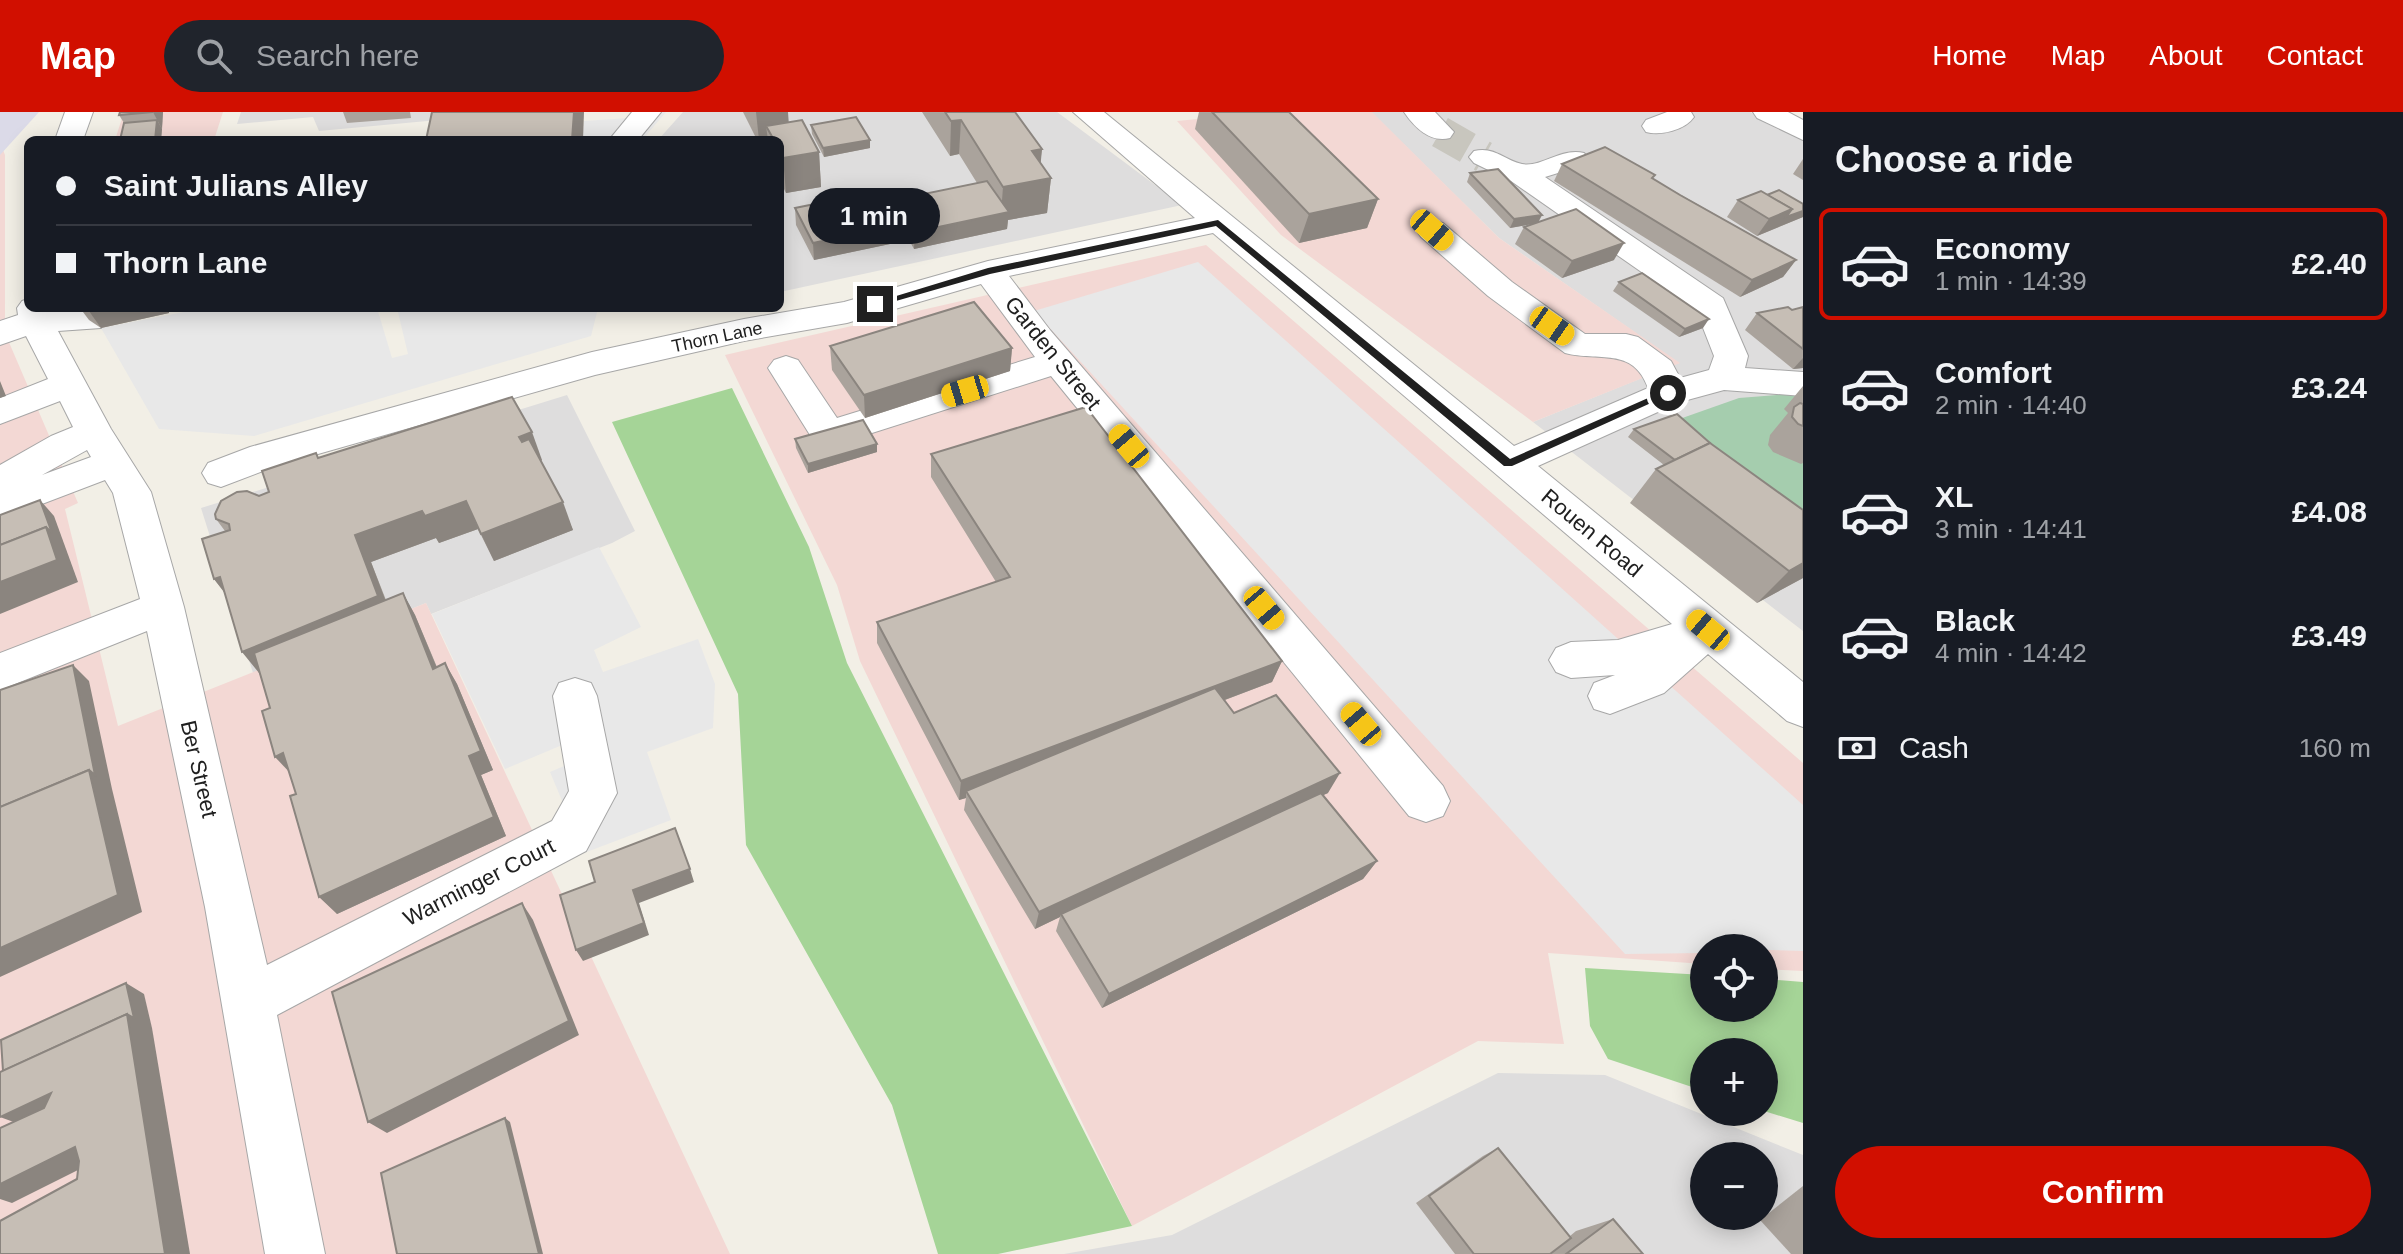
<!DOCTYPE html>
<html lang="en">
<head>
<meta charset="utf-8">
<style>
	:root { --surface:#171b24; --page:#20242c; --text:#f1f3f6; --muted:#9ea1a6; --line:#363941; --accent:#d10f00 }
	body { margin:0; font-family:Arial,sans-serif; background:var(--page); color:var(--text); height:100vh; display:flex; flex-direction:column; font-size:30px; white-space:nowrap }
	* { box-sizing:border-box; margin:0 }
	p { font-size:26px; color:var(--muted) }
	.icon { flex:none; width:44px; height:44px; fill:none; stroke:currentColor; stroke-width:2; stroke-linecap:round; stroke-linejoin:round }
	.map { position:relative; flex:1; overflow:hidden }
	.panel { display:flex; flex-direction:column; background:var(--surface); width:600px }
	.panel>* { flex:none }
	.top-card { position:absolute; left:24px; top:24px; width:760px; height:176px; border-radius:12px; box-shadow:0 4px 20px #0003; display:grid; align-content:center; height:176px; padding:0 32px; background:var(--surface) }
	.tools { position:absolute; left:1690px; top:822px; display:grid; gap:16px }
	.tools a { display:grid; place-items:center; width:88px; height:88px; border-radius:50%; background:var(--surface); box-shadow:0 4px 20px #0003; font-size:40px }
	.end { position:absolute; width:36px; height:36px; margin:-18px; border:10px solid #202020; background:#fff; box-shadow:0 0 0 4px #fff }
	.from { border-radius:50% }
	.bubble { position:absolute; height:56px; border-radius:28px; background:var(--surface); box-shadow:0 4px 20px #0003; font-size:26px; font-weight:700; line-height:56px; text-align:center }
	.car { position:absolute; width:24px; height:48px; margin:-24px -12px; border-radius:10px; box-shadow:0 0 6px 2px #0007; background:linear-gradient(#f5c518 24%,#345 0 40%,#f5c518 0 76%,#345 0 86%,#f5c518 0) }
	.top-card b { display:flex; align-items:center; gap:28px; height:76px; font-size:30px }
	.top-card b+b { border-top:2px solid var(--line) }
	.top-card i { width:20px; height:20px; background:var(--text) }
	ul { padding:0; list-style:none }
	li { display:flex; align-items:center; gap:24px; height:112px; margin:0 16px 12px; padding:0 16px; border:4px solid transparent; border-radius:12px }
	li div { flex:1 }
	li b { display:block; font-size:30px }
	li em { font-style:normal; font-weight:700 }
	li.current { border-color:var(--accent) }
	li>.icon { width:72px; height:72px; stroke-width:1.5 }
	h2 { padding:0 32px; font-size:36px; line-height:96px }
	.pay { display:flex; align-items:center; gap:20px; height:88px; padding:0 32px; font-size:30px }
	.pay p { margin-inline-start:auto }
	.cta { display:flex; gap:16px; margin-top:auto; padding:16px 32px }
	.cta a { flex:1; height:92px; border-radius:48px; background:var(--accent); color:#fff; font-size:32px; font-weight:700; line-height:92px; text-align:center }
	header { display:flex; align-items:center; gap:48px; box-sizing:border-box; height:112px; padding:0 40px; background:var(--accent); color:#fff }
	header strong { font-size:38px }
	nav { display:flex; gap:44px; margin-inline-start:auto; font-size:28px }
	.search { width:560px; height:72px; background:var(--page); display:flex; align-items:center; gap:20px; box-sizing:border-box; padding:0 28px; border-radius:44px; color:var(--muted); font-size:30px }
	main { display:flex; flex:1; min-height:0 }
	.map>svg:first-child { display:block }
	.residential { fill:#dedddd; fill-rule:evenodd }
	.commercial { fill:#f3d8d4 }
	.forest { fill:#a5d497 }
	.cemetery { fill:#a5cdae }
	.parking { fill:#e8e8e8 }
	.plaza { fill:#dbdae8 }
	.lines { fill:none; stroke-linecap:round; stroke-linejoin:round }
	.minor-tunnel { stroke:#c8c6be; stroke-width:32; stroke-dasharray:32 16; stroke-linecap:butt }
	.minor-casing { stroke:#a7a7a7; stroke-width:2 }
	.minor { fill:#fff; fill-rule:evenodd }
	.wall { fill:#aaa39c }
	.shaded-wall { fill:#8b857f }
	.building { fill:#c6beb5; stroke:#8b857f; stroke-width:2 }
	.route { fill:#202020 }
	.labels { text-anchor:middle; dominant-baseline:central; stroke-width:7; stroke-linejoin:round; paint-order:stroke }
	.far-street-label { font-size:18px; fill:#202020; stroke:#fff }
	.street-label { font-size:22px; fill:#202020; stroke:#fff }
</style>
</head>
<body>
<header>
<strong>Map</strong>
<div class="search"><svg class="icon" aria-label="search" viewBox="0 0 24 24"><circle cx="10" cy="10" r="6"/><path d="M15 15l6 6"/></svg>Search here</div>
<nav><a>Home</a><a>Map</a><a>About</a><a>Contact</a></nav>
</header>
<main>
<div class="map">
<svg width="1803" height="1142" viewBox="0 0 1803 1142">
	<rect width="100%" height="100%" fill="#f2efe6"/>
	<g class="residential">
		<polygon points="241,0 440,0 438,8 319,19 313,5 237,12"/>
		<polygon points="683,0 1057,0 1182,93 780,180 780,28 658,28"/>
		<polygon points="1371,0 1750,0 1803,26 1803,519 1533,310 1679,251 1499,126"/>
		<polygon points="567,283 635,419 612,431 431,502 426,491 253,561 201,396"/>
		<path d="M1498 961 1605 963 1803 1043V1142H1064L1172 1123ZM1704 1044H1764V1104H1704Z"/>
	</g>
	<g class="commercial">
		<polygon points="124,0 223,0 214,28 115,28"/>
		<polygon points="1269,0 1372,0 1499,126 1680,251 1533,310 1281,123 1177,9"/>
		<polygon points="0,30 5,43 5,221 78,391 65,397 118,614 426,491 730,1142 0,1142"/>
		<polygon points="1206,133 1803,651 1803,859 1764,857 1764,836 1704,836 1704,852 1548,841 1564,932 1478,929 1132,1114 860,549 837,473 725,243"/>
	</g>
	<g class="forest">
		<polygon points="732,276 809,435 847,551 1132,1114 998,1142 938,1142 892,993 746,733 738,582 612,310"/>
		<polygon points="1585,856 1704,863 1704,896 1764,896 1764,867 1803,870 1803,1011 1764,999 1764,940 1704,940 1704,979 1608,947 1590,914"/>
	</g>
	<polygon class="cemetery" points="1803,281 1803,431 1671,310 1739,286"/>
	<g class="parking">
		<polygon points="634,0 666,0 642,28 582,28 584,9 628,6"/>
		<polygon points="1198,150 1803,693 1803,839 1704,836 1704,841 1625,842 1034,199"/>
		<polygon points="205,196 377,196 392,246 408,242 397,196 598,196 591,224 254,324 159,317 101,216"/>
		<polygon points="599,435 641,515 594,538 603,560 698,527 715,572 713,616 647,640 671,708 584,741 550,660 571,651 567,631 505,657 432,502"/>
	</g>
	<polygon class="plaza" points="0,0 39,0 0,43"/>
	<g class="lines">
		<polyline class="minor-tunnel" points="1440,20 1484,45"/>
		<defs>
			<g id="minor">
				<polygon points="65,0 93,0 83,28 55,28"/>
				<polygon points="632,0 661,0 638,28 609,28"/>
				<path d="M1073 0H1104L1514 334 1648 276C1633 234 1598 250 1565 241L1488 184 1421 125 1416 118 1421 111 1432 109 1443 111 1512 170 1585 222H1626L1638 225 1671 249 1680 266 1709 258 1714 244 1696 198 1511 69 1474 51 1469 45 1474 39C1494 34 1504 48 1522 52 1540 56 1562 35 1584 41L1589 47 1584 53 1545 65 1723 186 1748 244 1745 256 1803 260V284L1724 278 1680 290 1538 354 1803 570V615L1787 609 1708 542 1664 581 1610 602 1594 597 1588 584 1594 571 1615 563 1571 566 1556 560 1549 548 1556 536 1571 530 1618 528 1672 512 1213 121 1009 164 1050 218 1443 674 1450 689 1443 704 1426 710 1409 704 1051 264 828 335 815 331 768 256 774 248 786 244 798 248 837 306 1035 245 981 172 847 211 744 229 595 263 276 354 221 375 208 371 202 361 208 351 250 335 592 240 744 207 844 190 988 149 1195 106Z"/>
				<path d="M1404 0H1435L1454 20 1450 26C1430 31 1415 16 1404 0Z"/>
				<path d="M1667 0H1691L1694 5C1685 18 1661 24 1646 20L1642 14 1646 8Z"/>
				<polygon points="1753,0 1788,0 1803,8 1803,28 1757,6"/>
				<path d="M28 187V196L89 197 101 200 106 208 101 216 58 219 111 317 151 380 184 495 267 853 552 709 569 679 553 584 559 571 575 566 591 571 597 584 617 681 586 739 277 903 325 1142H265L205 795 147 519 0 578V541L140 487 113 381 105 368 0 408V353L51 324 73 315 60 289 0 312V286L48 267 26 224 0 233V209L18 203 17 196 22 189ZM87 338 91 345 42 363Z"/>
			</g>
		</defs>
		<use href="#minor" class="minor-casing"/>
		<use href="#minor" class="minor"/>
	</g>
	<g class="wall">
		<polygon points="120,0 167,0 163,0 161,28 124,11 119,3"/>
		<polygon points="343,0 410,0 411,6 347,11"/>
		<polygon points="743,0 788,0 788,10 819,40 821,75 786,81 780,69 780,28 757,28"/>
		<polygon points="922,0 1015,0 1042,37 1040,51 1051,66 1047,101 1008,108 1007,117 914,137 909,128 814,148 796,113 795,96 895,88 977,71 959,42 950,44"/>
		<polygon points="1199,0 1289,0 1378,87 1367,116 1299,131 1195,17"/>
		<polygon points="811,13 870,36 824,45 812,22"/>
		<polygon points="1803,47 1803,68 1793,62"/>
		<polygon points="1562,52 1653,67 1796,148 1783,165 1740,185 1554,69"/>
		<polygon points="1470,61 1539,110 1614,148 1562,166 1515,132 1524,115 1531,112 1510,116 1467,70"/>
		<polygon points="1767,83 1803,92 1803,105 1757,124 1727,105 1738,88"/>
		<polygon points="1619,170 1703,216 1679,225 1613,179"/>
		<polygon points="1803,195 1803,256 1793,257 1745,218 1757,201 1792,198"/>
		<polygon points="80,196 169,196 169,201 101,216 89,208"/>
		<polygon points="830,234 1012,236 1010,259 865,306 832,258"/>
		<polygon points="1803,274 1803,351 1801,352 1773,340 1768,333 1770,323 1788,301 1784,297"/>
		<polygon points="1634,317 1710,331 1803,398 1803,466 1757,491 1630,391 1656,357 1664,353 1628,325"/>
		<polygon points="795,327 877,332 877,340 808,361 796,336"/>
		<polygon points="931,342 1282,549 1272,570 1225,588 1234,601 1328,681 1323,683 1377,749 1363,767 1102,896 1056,819 1060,805 1035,817 964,698 966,686 959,688 877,531 877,510 996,470 931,365"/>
		<polygon points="318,346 542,348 541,349 573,418 494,449 478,417 439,431 436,426 371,450 386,488 403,481 415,503 437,555 445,551 457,572 493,658 481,663 506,724 337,802 296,682 260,563 224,480 214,467 225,419 216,407 269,380"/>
		<polygon points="1498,1036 1570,1124 1576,1119 1613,1107 1643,1142 1455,1142 1416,1091 1483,1044"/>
		<polygon points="1803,1074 1803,1142 1791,1142 1760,1108"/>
	</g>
	<g class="shaded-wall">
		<polygon points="153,0 163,0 162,17"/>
		<polygon points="574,0 584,0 583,28 572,28"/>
		<polygon points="756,0 788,0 790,28 766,14 768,28 759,28"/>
		<polygon points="157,8 162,17 161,28 155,28"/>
		<polygon points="961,8 959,42 950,44 951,9"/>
		<polygon points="870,28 870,36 824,45 823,36"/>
		<polygon points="1042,37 1039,69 1051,66 1047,101 1008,108 1007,117 914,137 915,120 1001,102 1003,75 1032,39"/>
		<polygon points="819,40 821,75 786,81 783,46"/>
		<polygon points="1378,87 1367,116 1299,131 1309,102"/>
		<polygon points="1792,97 1803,99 1803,105 1757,124 1769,107"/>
		<polygon points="1542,103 1538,111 1510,116 1514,107"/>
		<polygon points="909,111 909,128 814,148 813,131"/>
		<polygon points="1624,131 1614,148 1562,166 1572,149"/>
		<polygon points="1796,148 1783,165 1740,185 1752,168"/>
		<polygon points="104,196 169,196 169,201 101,216 89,199"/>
		<polygon points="1709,207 1703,216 1679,225 1685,217"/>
		<polygon points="1012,236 1010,259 865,306 864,283"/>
		<polygon points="1803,246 1803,256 1793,257"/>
		<polygon points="0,269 6,284 0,286"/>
		<polygon points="532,320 542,348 530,353 519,325"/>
		<polygon points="877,332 877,340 808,361 808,352"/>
		<polygon points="40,388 54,404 78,470 0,502 0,464"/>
		<polygon points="466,389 478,417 439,431 436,426 371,450 394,511 263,566 242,540 355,423 422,399"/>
		<polygon points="563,390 573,418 494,449 481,422"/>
		<polygon points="1803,451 1803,466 1757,491 1789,459"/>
		<polygon points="220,465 235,494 214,467"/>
		<polygon points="403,481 415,503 446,578 433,557"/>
		<polygon points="1282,549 1272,570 970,684 966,679 966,686 959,688 961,669"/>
		<polygon points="445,551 457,572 493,658 481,663 506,724 337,802 319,785 469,644"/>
		<polygon points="73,553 89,569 112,677 142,800 0,865 0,725"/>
		<polygon points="283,641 293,664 275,645"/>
		<polygon points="1340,661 1328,681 1062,804 1061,802 1060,805 1035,817 1039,800"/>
		<polygon points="1377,749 1363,767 1102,896 1109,882"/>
		<polygon points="690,757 694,770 639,791 649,823 583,849 576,838 633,778"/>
		<polygon points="522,791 533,808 579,923 387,1021 368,1010"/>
		<polygon points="126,871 144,882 152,916 190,1142 165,1142 127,902"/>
		<polygon points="51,981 79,993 30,1016 0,1005"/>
		<polygon points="505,1006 510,1010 543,1142 539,1142"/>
		<polygon points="75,1035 104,1045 12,1091 0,1087 0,1072"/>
	</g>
	<g class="building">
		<polygon points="120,0 153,0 119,3"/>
		<polygon points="432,0 574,0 572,28 426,28"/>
		<polygon points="945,0 1015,0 1042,37 1032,39 1051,66 1003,75 961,8 951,9"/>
		<polygon points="1212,0 1289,0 1378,87 1309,102"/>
		<polygon points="856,5 870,28 823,36 811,13"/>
		<polygon points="157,8 155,28 120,28 124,11"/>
		<polygon points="802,8 819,40 783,46 780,41 780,28 774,28 766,14"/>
		<polygon points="1605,35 1655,63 1652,66 1680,83 1796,148 1752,168 1562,52"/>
		<polygon points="1498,57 1542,103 1514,107 1470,61"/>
		<polygon points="987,69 1009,100 915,120 909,111 813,131 795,96 888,77 895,88"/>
		<polygon points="1779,78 1803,92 1803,99 1786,105 1792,97 1767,83"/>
		<polygon points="1761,79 1792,97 1769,107 1738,88"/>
		<polygon points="1576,97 1624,131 1572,149 1524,115"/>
		<polygon points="1642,161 1709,207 1685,217 1619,170"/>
		<polygon points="974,190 1012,236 864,283 830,234"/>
		<polygon points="1788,195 1792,198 1803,195 1803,237 1757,201"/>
		<polygon points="84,196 104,196 89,199"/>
		<polygon points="512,285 532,320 519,325 522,330 529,327 563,390 481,422 466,389 425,404 422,399 355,423 378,484 242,540 220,465 214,467 202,427 230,418 229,412 216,407 215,402 221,389 237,380 247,379 259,384 269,380 262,359 316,341 318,346"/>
		<polygon points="1800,291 1803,292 1803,314 1798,312 1792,305 1794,295"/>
		<polygon points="1086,295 1282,549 961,669 877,510 1010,465 931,342"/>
		<polygon points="1677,302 1710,331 1675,348 1634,317"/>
		<polygon points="863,308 877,332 808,352 795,327"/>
		<polygon points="1710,331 1803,398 1803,451 1789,459 1656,357"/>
		<polygon points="40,388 52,421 46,415 0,433 0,403"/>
		<polygon points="46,415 57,448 0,470 0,433"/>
		<polygon points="403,481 433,557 445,551 481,639 469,644 494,705 319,785 290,684 296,682 283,641 275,645 262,599 270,596 254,541"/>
		<polygon points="73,553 95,663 89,658 0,695 0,578"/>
		<polygon points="1215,576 1234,601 1276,583 1340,661 1039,800 966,679"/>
		<polygon points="89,658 118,783 0,836 0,695"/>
		<polygon points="1321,681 1377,749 1109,882 1061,802"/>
		<polygon points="675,716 690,757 633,778 644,811 576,838 560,783 595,770 589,749"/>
		<polygon points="522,791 569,909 368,1010 332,880"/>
		<polygon points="126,871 134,906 127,902 3,959 1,928"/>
		<polygon points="127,902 165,1142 0,1142 0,1109 77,1067 79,1049 75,1035 0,1072 0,1016 44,996 51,981 0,1005 0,960"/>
		<polygon points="505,1006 539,1142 397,1142 381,1061"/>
		<polygon points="1498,1036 1571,1126 1550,1142 1474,1142 1429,1084"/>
		<polygon points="1613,1107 1643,1142 1566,1142"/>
	</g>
	<polygon class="route" points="1218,108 1510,347 1664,279 1673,281 1512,354 1504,354 1216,114 990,162 875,195 870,192 988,156"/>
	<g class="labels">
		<g class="far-street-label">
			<text transform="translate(717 225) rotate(-12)">Thorn Lane</text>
		</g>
		<g class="street-label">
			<text transform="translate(1053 241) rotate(51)">Garden Street</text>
			<text transform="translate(1592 421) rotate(40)">Rouen Road</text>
			<text transform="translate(199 657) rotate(77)">Ber Street</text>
			<text transform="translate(479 770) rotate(-27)">Warminger Court</text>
		</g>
	</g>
</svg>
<div class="tools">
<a><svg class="icon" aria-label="locate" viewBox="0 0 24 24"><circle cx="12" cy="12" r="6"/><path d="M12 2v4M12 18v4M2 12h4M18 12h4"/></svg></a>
<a>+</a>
<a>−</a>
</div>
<i class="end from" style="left:1668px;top:281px"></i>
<i class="end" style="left:875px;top:192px"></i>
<div class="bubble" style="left:808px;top:76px;width:132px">1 min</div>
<i class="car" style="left:1432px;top:118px;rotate:131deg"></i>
<i class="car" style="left:1552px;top:214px;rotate:125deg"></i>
<i class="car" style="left:965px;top:279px;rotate:253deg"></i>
<i class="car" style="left:1129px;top:334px;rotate:320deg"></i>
<i class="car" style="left:1264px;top:496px;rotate:140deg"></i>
<i class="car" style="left:1708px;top:518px;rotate:310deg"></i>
<i class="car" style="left:1361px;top:612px;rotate:320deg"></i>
<div class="top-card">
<b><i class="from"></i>Saint Julians Alley</b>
<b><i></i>Thorn Lane</b>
</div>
</div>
<section class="panel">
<h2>Choose a ride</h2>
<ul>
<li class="current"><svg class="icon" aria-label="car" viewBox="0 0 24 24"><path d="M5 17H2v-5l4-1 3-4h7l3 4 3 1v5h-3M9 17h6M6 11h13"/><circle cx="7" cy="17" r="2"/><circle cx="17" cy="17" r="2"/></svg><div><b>Economy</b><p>1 min · 14:39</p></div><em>£2.40</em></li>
<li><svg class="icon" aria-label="car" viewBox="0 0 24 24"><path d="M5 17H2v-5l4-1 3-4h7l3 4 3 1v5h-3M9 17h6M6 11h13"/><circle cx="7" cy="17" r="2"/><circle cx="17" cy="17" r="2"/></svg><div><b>Comfort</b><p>2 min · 14:40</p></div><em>£3.24</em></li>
<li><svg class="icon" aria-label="car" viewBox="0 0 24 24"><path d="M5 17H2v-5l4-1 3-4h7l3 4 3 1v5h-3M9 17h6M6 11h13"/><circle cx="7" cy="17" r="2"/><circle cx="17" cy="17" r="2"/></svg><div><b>XL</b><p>3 min · 14:41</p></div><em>£4.08</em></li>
<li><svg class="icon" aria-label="car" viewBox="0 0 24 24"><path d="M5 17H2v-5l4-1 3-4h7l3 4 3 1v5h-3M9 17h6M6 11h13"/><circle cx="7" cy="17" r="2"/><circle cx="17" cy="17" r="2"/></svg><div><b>Black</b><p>4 min · 14:42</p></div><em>£3.49</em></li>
</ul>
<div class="pay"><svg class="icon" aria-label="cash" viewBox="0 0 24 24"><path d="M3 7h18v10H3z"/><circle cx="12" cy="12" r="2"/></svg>Cash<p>160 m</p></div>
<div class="cta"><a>Confirm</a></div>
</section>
</main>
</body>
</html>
